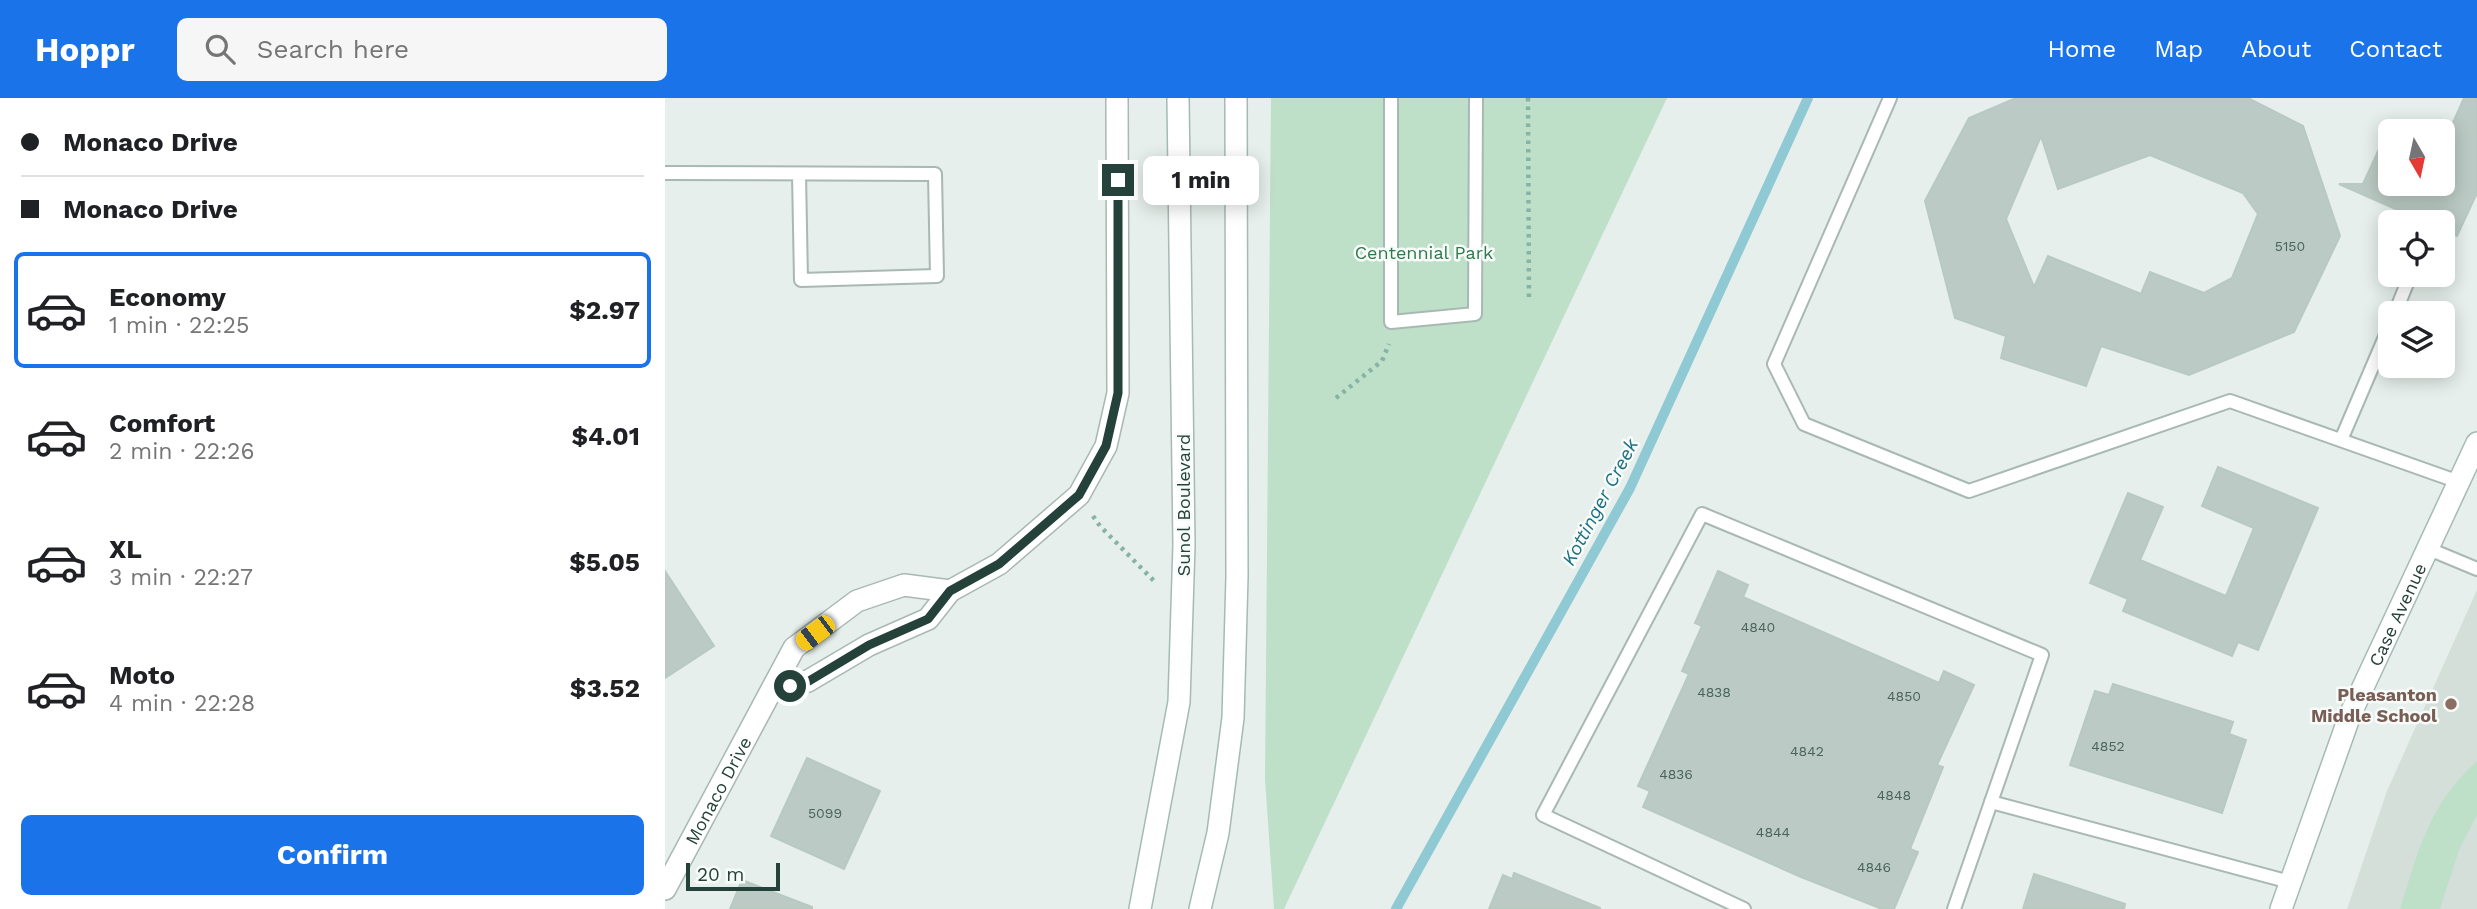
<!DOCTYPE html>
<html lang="en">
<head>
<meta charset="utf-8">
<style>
	:root { --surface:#fff; --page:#f6f6f6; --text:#202124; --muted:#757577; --line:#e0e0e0; --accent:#1a73e8 }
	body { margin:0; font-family:"Work Sans",sans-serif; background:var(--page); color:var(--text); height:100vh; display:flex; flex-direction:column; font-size:26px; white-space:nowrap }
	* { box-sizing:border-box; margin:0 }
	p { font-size:23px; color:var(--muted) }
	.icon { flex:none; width:38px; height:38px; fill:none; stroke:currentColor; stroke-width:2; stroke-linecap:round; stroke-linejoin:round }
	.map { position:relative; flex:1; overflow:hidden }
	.side { display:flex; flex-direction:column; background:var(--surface); width:665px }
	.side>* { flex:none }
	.guide { display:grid; align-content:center; height:154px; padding:0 21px; background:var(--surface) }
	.needle { width:46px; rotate:171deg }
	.fabs { position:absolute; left:1713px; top:21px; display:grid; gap:14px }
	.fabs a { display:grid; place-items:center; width:77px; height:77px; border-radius:10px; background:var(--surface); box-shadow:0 4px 18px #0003; font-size:35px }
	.scale { position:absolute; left:21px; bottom:18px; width:94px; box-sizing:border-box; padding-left:7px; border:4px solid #24423a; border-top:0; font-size:19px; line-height:24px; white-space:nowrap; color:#24423a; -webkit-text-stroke:5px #f7fbf9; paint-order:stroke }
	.end { position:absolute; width:32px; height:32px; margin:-16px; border:9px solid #24423a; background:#fff; box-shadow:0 0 0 4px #fff }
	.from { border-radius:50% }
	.bubble { position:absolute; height:49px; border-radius:10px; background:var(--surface); box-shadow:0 4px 18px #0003; font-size:23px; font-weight:700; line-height:49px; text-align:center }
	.car { position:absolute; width:21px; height:42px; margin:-21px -10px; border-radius:9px; box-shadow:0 0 5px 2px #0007; background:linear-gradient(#f5c518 24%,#345 0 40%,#f5c518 0 76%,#345 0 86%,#f5c518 0) }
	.guide b { display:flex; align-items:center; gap:24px; height:66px; font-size:26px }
	.guide b+b { border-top:2px solid var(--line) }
	.guide i { width:18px; height:18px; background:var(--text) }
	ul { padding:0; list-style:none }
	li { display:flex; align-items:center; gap:21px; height:116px; margin:0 14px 10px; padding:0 7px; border:4px solid transparent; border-radius:10px }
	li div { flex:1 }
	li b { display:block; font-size:26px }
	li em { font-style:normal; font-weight:700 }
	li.active { border-color:var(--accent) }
	li>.icon { width:63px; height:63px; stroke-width:1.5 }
	.action { display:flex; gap:14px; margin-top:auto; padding:14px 21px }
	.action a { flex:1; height:80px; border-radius:10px; background:var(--accent); color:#fff; font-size:28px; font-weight:700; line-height:80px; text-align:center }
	header { display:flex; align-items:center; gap:42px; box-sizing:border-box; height:98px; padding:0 35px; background:var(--accent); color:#fff }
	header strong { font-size:33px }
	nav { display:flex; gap:38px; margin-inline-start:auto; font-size:24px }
	.search { width:490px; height:63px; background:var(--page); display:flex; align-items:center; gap:18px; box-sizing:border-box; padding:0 24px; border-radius:10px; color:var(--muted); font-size:26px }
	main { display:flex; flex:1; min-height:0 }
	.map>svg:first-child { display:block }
	.built { fill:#d4dfda }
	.green { fill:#bfe0c8 }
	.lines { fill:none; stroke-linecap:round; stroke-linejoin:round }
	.stream { stroke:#8ec9d4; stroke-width:10 }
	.building { fill:#bbcac4; stroke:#b8c9c2; stroke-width:2; fill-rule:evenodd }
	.lane-casing { stroke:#a8b8b2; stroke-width:16 }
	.street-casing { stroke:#a8b8b2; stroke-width:24 }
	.secondary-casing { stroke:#a4bbb3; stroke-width:24 }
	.path { stroke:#86b3a5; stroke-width:4.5; stroke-dasharray:3.5 5; stroke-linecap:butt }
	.lane { stroke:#fff; stroke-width:12 }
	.street { stroke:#fff; stroke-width:21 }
	.secondary { stroke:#fff; stroke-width:21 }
	.route { stroke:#24423a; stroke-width:9 }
	.education-dot { fill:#8d6e63; stroke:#f7fbf9; stroke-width:2.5 }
	.labels { text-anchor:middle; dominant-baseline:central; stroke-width:5; stroke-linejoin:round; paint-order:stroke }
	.number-label { font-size:14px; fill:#4a645c }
	.park-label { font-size:18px; fill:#2d7a4b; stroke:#f7fbf9 }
	.street-label { font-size:18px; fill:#24423a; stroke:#f7fbf9 }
	.education-label { font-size:18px; font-weight:bold; fill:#785e54; stroke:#f7fbf9; text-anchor:end }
	.water-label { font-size:19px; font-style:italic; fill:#1c6f80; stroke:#f7fbf9 }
</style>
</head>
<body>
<header>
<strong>Hoppr</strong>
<div class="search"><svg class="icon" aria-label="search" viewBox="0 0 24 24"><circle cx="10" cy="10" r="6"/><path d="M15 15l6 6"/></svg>Search here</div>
<nav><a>Home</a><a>Map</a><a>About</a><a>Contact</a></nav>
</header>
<main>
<section class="side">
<div class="guide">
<b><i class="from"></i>Monaco Drive</b>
<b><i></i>Monaco Drive</b>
</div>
<ul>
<li class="active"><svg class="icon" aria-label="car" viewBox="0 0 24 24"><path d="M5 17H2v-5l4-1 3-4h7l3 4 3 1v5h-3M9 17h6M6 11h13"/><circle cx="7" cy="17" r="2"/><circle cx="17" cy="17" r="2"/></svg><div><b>Economy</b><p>1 min · 22:25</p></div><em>$2.97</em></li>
<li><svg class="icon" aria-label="car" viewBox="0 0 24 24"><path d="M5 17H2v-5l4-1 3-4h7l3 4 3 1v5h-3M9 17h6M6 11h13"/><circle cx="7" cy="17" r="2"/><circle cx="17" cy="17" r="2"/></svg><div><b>Comfort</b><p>2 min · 22:26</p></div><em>$4.01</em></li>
<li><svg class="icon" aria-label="car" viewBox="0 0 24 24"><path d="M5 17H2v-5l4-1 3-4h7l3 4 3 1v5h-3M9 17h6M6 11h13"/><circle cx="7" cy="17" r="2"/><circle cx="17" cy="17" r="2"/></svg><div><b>XL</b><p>3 min · 22:27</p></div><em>$5.05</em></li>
<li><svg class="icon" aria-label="car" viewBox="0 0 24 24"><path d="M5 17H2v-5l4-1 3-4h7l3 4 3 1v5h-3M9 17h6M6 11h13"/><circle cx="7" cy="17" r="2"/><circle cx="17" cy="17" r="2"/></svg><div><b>Moto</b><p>4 min · 22:28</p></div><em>$3.52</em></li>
</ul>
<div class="action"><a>Confirm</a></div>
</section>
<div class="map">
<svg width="1812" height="811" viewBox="0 0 1812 811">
	<rect width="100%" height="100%" fill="#e6efeb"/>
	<polygon class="built" points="1812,492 1812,811 1682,811 1722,693"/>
	<g class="green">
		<polygon points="606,0 1002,0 619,811 609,811 600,681"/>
		<path d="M1812 663V717L1794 752 1775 811H1735C1748 770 1759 726 1786 691 1793 681 1803 672 1812 663Z"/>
	</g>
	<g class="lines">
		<polyline class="stream" points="731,811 965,390 1143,0"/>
	</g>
	<g class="building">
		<path d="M1351 0H1583L1638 28 1675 138 1629 234 1524 277 1436 248 1421 288 1336 260 1341 238 1290 220 1260 103 1304 20ZM1376 38 1393 91 1485 57 1578 95 1593 116 1567 180 1539 195 1485 174 1476 196 1383 158 1369 189 1341 121Z"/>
		<polygon points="1799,0 1812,0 1812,95 1792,138 1778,132 1778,124 1760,124 1674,86 1698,86 1726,25 1726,86 1778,86 1778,47"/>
		<polygon points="1553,369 1653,410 1593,552 1573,544 1567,558 1458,513 1463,501 1425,485 1463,395 1498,409 1475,462 1561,498 1589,430 1537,408"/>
		<polygon points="0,473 49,548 0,580"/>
		<polygon points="1053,473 1083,487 1078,499 1274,585 1279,573 1309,587 1272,667 1278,669 1245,751 1253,754 1229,811 1217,811 1136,779 978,709 985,693 973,688 1024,576 1017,573 1037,528 1030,525"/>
		<polygon points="1448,586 1568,624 1564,636 1581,642 1557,715 1405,667 1430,593 1444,597"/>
		<polygon points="142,660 215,693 179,771 106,738"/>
		<polygon points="849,775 935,810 935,811 824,811 838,777 847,781"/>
		<polygon points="1369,776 1460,806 1459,811 1358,811"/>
		<polygon points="77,782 147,809 147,811 65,811"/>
	</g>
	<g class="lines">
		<defs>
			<g id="lane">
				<polyline points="726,0 726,224 810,216 811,0"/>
				<polyline points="1225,0 1109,266 1139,326 1304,393 1565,303 1794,384"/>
				<polyline points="0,75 270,76 272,178 136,182 134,76"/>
				<polyline points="1730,215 1745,178"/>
				<polyline points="1676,342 1726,225"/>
				<polyline points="1764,451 1812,471"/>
				<polyline points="1326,704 1625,784"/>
				<polyline points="1079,811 878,717 1037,416 1377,557 1289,811"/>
			</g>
			<g id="street">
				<polyline points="107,592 143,583 204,547 263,521 285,493 334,466 414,397 441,348 453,295 452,0"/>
				<path id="s1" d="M0 791 129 550 192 503 239 487 285 493"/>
			</g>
			<g id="secondary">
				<polyline points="475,811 514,604 519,447 513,0"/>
				<polyline points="535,811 553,735 568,620 572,479 571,0"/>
				<path id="s2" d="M1616 811 1685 617 1812 345"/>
			</g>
		</defs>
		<use href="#lane" class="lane-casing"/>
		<use href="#street" class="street-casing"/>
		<use href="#secondary" class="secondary-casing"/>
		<g class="path">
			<polyline points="863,0 864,204"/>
			<polyline points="671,300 717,263 724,246"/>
			<polyline points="428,418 435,428 491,485"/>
		</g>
		<use href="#lane" class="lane"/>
		<use href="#street" class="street"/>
		<use href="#secondary" class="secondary"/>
	</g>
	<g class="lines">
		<polyline class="route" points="125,588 144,583 204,547 263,521 285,493 334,466 414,397 441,348 453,295 453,82"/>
	</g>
	<circle class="education-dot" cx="1786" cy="606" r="7"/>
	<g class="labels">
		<g class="number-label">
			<text x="1625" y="148">5150</text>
			<text x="1093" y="529">4840</text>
			<text x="1049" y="594">4838</text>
			<text x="1239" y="598">4850</text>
			<text x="1443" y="648">4852</text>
			<text x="1142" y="653">4842</text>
			<text x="1011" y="676">4836</text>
			<text x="1229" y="697">4848</text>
			<text x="160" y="715">5099</text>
			<text x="1108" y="734">4844</text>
			<text x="1209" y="769">4846</text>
		</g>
		<g class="park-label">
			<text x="759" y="154">Centennial Park</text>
		</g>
		<g class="street-label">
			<text transform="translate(518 407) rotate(-90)">Sunol Boulevard</text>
			<text stroke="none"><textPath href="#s2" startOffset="317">Case Avenue</textPath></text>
			<text stroke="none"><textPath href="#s1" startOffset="112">Monaco Drive</textPath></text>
		</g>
		<g class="education-label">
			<text x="1772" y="596">Pleasanton<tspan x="1772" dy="21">Middle School</tspan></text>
		</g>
		<g class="water-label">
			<text transform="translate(935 404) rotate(-62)">Kottinger Creek</text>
		</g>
	</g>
</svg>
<div class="fabs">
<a><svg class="needle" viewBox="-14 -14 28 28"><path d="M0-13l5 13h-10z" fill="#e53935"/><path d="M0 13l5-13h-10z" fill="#757577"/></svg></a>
<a><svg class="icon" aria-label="locate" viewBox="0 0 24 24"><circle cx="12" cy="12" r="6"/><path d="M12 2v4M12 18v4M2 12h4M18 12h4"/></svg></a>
<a><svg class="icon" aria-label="layers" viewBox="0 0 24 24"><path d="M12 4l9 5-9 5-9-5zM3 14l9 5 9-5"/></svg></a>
</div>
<div class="scale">20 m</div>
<i class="end from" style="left:125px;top:588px"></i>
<i class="end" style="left:453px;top:82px"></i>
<div class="bubble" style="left:478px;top:58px;width:116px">1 min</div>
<i class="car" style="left:150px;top:535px;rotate:233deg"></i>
</div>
</main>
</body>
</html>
